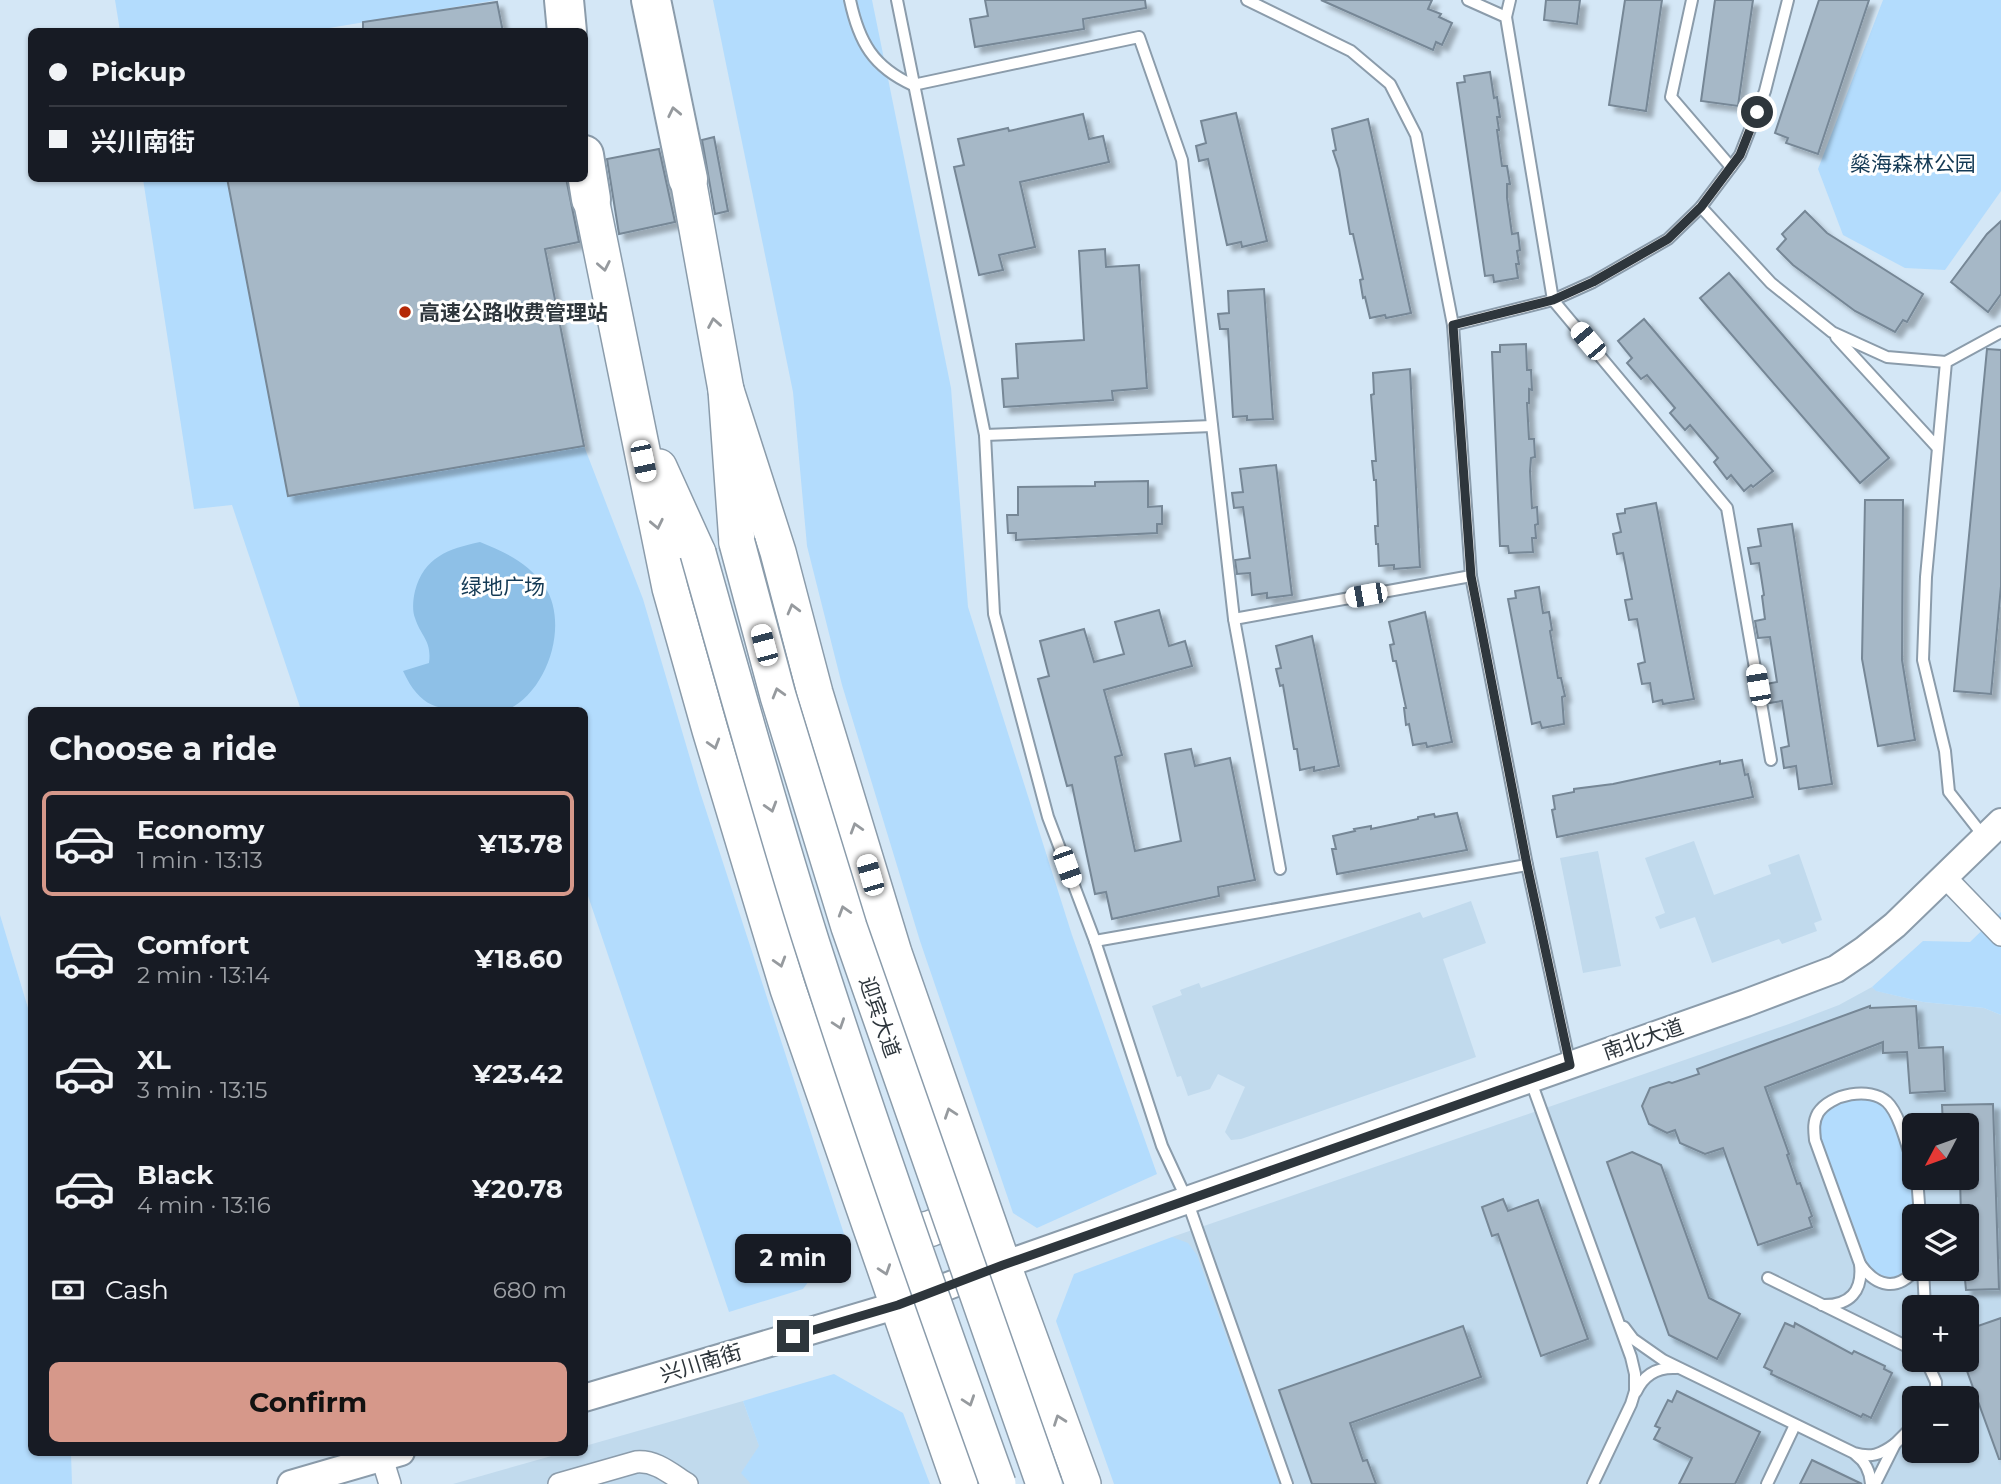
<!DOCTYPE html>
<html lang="en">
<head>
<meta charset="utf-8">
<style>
	:root { --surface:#171b24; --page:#20242c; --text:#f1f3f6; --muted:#9ea1a6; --line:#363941; --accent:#d6988a }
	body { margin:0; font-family:Montserrat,"Noto Sans SC",sans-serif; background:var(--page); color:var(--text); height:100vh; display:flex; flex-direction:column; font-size:26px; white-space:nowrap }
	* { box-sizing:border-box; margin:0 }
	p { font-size:23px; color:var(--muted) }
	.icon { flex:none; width:38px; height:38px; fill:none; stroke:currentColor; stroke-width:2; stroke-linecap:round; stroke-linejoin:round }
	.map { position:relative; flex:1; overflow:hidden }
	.details { position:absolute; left:28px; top:707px; width:560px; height:749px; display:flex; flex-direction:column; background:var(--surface); border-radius:10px; box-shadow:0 2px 5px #0004 }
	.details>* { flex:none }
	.top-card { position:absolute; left:28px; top:28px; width:560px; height:154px; border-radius:10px; box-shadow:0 2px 5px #0004; display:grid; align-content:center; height:154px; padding:0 21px; background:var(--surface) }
	.needle { width:46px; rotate:229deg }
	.fabs { position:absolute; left:1902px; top:1113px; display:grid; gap:14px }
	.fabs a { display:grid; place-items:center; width:77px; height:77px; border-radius:10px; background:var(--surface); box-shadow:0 2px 5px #0004; font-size:35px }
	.end { position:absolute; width:32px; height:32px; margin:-16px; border:9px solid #2e363c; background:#fff; box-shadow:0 0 0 4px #fff }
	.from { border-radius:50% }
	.bubble { position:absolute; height:49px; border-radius:10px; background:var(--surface); box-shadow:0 2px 5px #0004; font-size:23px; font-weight:700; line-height:49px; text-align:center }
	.car { position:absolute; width:21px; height:42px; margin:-21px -10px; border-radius:9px; box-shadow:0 0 5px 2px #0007; background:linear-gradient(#fff 24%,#345 0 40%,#fff 0 76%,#345 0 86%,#fff 0) }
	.top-card b { display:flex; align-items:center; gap:24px; height:66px; font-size:26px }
	.top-card b+b { border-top:2px solid var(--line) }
	.top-card i { width:18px; height:18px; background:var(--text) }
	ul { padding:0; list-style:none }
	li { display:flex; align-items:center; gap:21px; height:105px; margin:0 14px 10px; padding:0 7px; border:4px solid transparent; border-radius:10px }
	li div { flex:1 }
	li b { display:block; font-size:26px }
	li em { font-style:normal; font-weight:700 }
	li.on { border-color:var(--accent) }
	li>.icon { width:63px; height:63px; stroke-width:1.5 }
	h2 { padding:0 21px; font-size:32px; line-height:84px }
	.pay { display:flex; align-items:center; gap:18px; height:77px; padding:0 21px; font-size:26px }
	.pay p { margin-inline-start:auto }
	.button { display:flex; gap:14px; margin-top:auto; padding:14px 21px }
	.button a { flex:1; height:80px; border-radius:10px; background:var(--accent); color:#111; font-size:28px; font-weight:700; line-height:80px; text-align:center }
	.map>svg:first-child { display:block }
	.built { fill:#c1daed; fill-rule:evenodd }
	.green { fill:#b3dcfd }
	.water { fill:#8ec0e7 }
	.building { fill:#a6b8c7; stroke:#768796; stroke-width:2; filter:url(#shadow) }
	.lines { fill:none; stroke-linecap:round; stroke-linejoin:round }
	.service-casing { stroke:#8b9cab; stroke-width:14 }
	.minor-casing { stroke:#8b9cab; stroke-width:24 }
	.tertiary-casing { stroke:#8b9cab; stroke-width:30 }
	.primary-casing { stroke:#8b9cab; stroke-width:38 }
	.motorway-casing { stroke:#8b9cab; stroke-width:42 }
	.service { stroke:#fff; stroke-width:10 }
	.minor { stroke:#fff; stroke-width:21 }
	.tertiary { stroke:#fff; stroke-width:26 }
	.primary { stroke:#fff; stroke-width:35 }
	.motorway { stroke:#fff; stroke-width:38 }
	.primary-bridge-casing { stroke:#8b9cab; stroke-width:38; stroke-linecap:butt }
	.primary-bridge { stroke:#fff; stroke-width:35 }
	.oneway { stroke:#969a9e }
	.route { stroke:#2e363c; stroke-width:9 }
	.poi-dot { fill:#b42807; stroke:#fff; stroke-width:2.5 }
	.labels { text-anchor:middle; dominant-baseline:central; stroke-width:6; stroke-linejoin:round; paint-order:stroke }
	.park-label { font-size:21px; fill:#143a55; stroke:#fff }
	.poi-label { font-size:21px; font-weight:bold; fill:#2e363c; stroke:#fff; text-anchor:start }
	.street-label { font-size:21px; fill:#2e363c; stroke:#fff }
</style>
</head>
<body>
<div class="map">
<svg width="2001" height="1484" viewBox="0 0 2001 1484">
	<defs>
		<filter id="shadow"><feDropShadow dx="6" dy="6" stdDeviation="2" flood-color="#0004"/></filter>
	</defs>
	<rect width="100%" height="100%" fill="#d4e7f6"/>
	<g class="built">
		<polygon points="1694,841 1714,895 1771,874 1768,865 1799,854 1822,920 1814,923 1817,931 1782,944 1779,939 1712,963 1695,917 1660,929 1655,917 1665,913 1645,858"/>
		<polygon points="1598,851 1621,966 1583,973 1560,858"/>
		<polygon points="1471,901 1486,943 1443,959 1476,1057 1241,1139 1231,1140 1225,1132 1245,1087 1218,1074 1210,1089 1188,1096 1181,1076 1177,1077 1152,1006 1182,995 1180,990 1199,983 1201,988 1420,912 1423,918"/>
		<path d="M1872 987 1877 991 1923 1002 1984 1008 2001 1015V1484H1260L1172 1237 1789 1024 1839 1005ZM1914 1125H1967V1178H1914ZM1914 1216H1967V1269H1914ZM1914 1307H1967V1360H1914ZM1914 1398H1967V1451H1914Z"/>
		<polygon points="743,1401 773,1484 453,1484 562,1453 584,1452 585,1446"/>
	</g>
	<g class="green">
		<polygon points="115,0 497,0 305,32 120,31"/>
		<polygon points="713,0 872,0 951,388 968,607 1072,935 1157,1174 1037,1228 1013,1213 920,941 842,685 807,546 793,392"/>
		<polygon points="1883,0 2001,0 2001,191 1945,270 1905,268 1843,235 1818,169"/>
		<polygon points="143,179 227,179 288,495 584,446 643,599 700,792 844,1234 803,1289 729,1312 585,887 584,710 301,710 232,505 194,509"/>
		<polygon points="2001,912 2001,1015 1984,1008 1923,1002 1876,991 1872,987 1923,941 1970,942"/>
		<polygon points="0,915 31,1018 32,1452 71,1453 72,1484 0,1484"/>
		<path d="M1861 1097C1868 1098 1875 1099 1881 1104 1891 1113 1910 1165 1913 1179 1916 1195 1918 1247 1913 1261 1907 1282 1882 1280 1869 1267L1821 1138C1818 1107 1836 1106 1861 1097Z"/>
		<polygon points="1172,1237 1188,1243 1197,1255 1279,1484 1114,1484 1056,1321 1074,1274"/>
		<polygon points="834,1374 903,1413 930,1484 751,1484 741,1473 759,1446 743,1401"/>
	</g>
	<path class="water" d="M480 542C505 552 529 563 545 587 569 624 548 690 509 709 502 713 490 710 482 710 442 710 422 712 403 671L429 663C432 640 421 637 415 618 412 611 413 599 415 591 424 557 448 549 480 542Z"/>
	<g class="building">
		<polygon points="985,0 1145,0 1146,8 1083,19 1084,29 975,47 970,19 988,16"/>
		<polygon points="1321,0 1432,0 1428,9 1441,14 1439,17 1452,23 1442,45 1436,42 1433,50"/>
		<polygon points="1546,0 1580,0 1577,24 1544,20"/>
		<polygon points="1625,0 1662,0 1646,111 1609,105"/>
		<polygon points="1715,0 1753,0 1738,106 1701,101"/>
		<polygon points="1819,0 1869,0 1818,154 1786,143 1788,138 1775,133"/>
		<polygon points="497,2 503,32 363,32 363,22"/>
		<polygon points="1490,72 1494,98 1497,97 1500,117 1497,117 1499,130 1497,130 1502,166 1507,166 1510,184 1507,184 1507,198 1512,234 1518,233 1520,250 1517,251 1519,264 1516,264 1518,278 1494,282 1493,275 1485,276 1457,83 1465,82 1464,76"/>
		<polygon points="1236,113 1267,241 1242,247 1241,242 1227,245 1208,159 1199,161 1196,146 1206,143 1201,121"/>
		<polygon points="1083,114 1089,139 1103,136 1109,162 1020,182 1035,247 999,255 1003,270 979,275 954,167 964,165 958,139 1008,128 1009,131"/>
		<polygon points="1368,119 1411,313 1386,318 1385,315 1370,318 1365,297 1363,298 1360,280 1363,279 1353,234 1350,234 1339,169 1333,151 1336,150 1332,129"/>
		<polygon points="714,137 728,211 715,214 702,140"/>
		<polygon points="659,149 675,222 619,234 607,159"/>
		<polygon points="227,178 566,178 579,242 545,249 584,446 288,496"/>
		<polygon points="1805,211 1827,233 1923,294 1907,322 1903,320 1895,332 1855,311 1793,265 1777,249 1786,239 1782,234"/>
		<polygon points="2001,221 2001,294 1988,312 1951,282 1987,234"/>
		<polygon points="1105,249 1106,267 1139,265 1147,388 1112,391 1113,400 1004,407 1002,379 1018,378 1016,344 1084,340 1079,251"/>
		<polygon points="1729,273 1889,458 1860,483 1700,298"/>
		<polygon points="1264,289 1273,419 1247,420 1247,416 1233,417 1228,329 1220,329 1218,314 1229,313 1228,291"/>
		<polygon points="1644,319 1773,471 1753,487 1751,485 1744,491 1731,475 1727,479 1714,462 1718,458 1690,425 1685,430 1670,413 1675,408 1647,375 1641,379 1627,363 1632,358 1618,341"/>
		<polygon points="1526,344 1527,370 1531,370 1532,390 1529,389 1529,403 1527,403 1529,439 1534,439 1535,457 1531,458 1530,471 1532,508 1537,507 1538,524 1535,525 1536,538 1532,538 1533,552 1509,553 1508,546 1500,546 1492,352 1500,352 1500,345"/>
		<polygon points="1987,349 2001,350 2001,586 1991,694 1954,691"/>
		<polygon points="1410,369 1420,567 1394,569 1394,565 1379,566 1378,544 1376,544 1375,526 1378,526 1376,480 1374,480 1372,461 1376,461 1371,395 1374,394 1373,373"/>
		<polygon points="1276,465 1292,595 1267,598 1267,593 1252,595 1250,573 1237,574 1235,560 1250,558 1243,507 1234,508 1232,493 1243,492 1240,469"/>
		<polygon points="1148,481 1148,507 1162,506 1162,524 1157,524 1157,533 1016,540 1016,533 1008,533 1007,515 1018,515 1018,487 1095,486 1095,482"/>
		<polygon points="1865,500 1903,500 1902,660 1915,740 1878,746 1862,659"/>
		<polygon points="1656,503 1694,699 1663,704 1662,700 1653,702 1650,683 1642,684 1638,664 1645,662 1637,619 1629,620 1625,600 1632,599 1623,553 1617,554 1613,534 1621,532 1617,514 1625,513 1625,509"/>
		<polygon points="1792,524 1832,784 1799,789 1796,766 1784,768 1781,748 1789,746 1782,701 1769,703 1766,684 1777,682 1770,637 1758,638 1755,621 1765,619 1762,596 1764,595 1759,563 1751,564 1748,548 1761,546 1758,529"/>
		<polygon points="1539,587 1543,613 1549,612 1552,630 1550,631 1558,678 1561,678 1565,696 1562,697 1564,724 1542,728 1540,722 1532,724 1508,599 1516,598 1515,591"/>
		<polygon points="1159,610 1169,646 1185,641 1192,666 1104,690 1122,755 1115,757 1135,851 1181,841 1165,754 1191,749 1195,766 1230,758 1255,880 1218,887 1219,896 1112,919 1106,892 1095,894 1072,785 1067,786 1038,679 1049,676 1040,641 1084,629 1094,662 1124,654 1115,622"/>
		<polygon points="1425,612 1452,742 1427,747 1426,743 1413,745 1409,724 1406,725 1404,708 1406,708 1396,661 1393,661 1390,645 1394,644 1389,622"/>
		<polygon points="1312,636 1339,766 1314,771 1314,767 1300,770 1297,749 1294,749 1283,685 1280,686 1276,669 1281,668 1276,646"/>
		<polygon points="1742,760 1745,775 1748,774 1753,797 1557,837 1552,810 1555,809 1553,796 1574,792 1574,789 1613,784 1720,761 1720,764"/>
		<polygon points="1457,813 1467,850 1337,874 1332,849 1336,849 1333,836 1355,831 1354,829 1371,826 1371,829 1418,819 1418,817 1434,814 1435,817"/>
		<polygon points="1870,1006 1870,1008 1916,1006 1919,1048 1943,1047 1945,1091 1910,1093 1907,1052 1883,1053 1883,1042 1765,1087 1789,1154 1787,1155 1797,1184 1800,1183 1812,1216 1809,1218 1812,1227 1758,1245 1723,1148 1705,1154 1680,1143 1675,1130 1667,1133 1649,1124 1642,1106 1650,1088 1669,1082 1672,1083 1699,1074 1697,1069"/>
		<polygon points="1993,1104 1999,1289 1966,1290 1964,1269 1967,1269 1967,1216 1961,1216 1960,1178 1967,1178 1967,1125 1943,1125 1942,1105"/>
		<polygon points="1632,1152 1661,1165 1709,1298 1740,1314 1717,1359 1669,1335 1607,1162"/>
		<polygon points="1503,1199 1508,1211 1538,1200 1588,1339 1541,1356 1498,1234 1492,1236 1482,1207"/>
		<polygon points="2001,1318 2001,1459 1999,1459 1963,1360 1967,1360 1967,1337 1971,1335 1969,1329"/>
		<polygon points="1785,1323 1794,1327 1795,1323 1852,1354 1854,1351 1885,1366 1884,1369 1892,1373 1871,1418 1863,1414 1861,1417 1771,1374 1772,1371 1764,1367"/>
		<polygon points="1463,1326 1481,1377 1350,1423 1363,1461 1367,1460 1376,1484 1312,1484 1279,1390"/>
		<polygon points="1677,1391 1760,1432 1735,1484 1679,1484 1692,1458 1654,1439 1660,1428 1655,1426 1668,1400 1672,1402"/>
		<polygon points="1812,1460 1862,1484 1800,1484"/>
	</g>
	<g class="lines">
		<defs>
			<g id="service">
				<path d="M850 0C859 42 873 67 913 85L1139 37 1182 160 1234 619 1280 869"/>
				<polyline points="897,0 985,435 994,614 1048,817 1095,941 1527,865"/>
				<polyline points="1247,0 1351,51 1390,84 1416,135 1453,325 1471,576 1527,865 1570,1065"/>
				<polyline points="1468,0 1506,17 1553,300 1727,508 1771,760"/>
				<polyline points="1692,0 1671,97 1731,167"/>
				<polyline points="1506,17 1510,0"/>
				<polyline points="1701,207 1771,283 1832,332 1887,357 1946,362"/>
				<polyline points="1453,325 1553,300 1593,282 1668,239 1701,207 1740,155 1765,91 1788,0"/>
				<polyline points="1836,337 1937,447"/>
				<polyline points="985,435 1212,426"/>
				<polyline points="1234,619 1471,576"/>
				<polyline points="1985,838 1949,792 1945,751 1923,660 1926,577 1946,362 2001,332"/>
				<polyline points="1095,941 1162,1146 1187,1200 1287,1484"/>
				<polyline points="1530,1079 1631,1357 1635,1374 1635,1391 1631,1404 1593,1484"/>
				<polyline points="1917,1178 1920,1216"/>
				<path d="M1860 1264C1876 1287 1897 1292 1916 1269"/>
				<polyline points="1923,1269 1925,1307"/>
				<polyline points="1768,1278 1914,1350"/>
				<path d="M1822 1305C1850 1306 1863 1291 1860 1264L1815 1140C1814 1130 1813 1122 1818 1113 1830 1094 1870 1086 1887 1102 1900 1114 1908 1150 1914 1168"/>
				<path d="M1624 1327 1633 1339 1663 1360 1854 1453C1871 1458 1880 1455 1895 1444"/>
				<polyline points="1926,1360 1936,1382 1936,1398"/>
				<path d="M1636 1392C1644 1374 1658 1367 1676 1368"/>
				<path d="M1856 1455C1866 1462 1870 1471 1871 1484"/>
				<polyline points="1767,1484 1795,1425"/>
				<polyline points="1875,1484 1895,1444 1914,1425"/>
			</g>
			<g id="minor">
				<polyline points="1945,877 2001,935"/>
				<polyline points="382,1458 390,1484"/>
				<path d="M559 1484 636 1462C656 1460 671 1474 687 1484"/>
			</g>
			<g id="tertiary">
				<polyline points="584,1398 898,1305 1003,1265 1746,1003 1836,969 1864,950 1895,925 2001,822"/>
				<polyline points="291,1484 401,1452"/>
			</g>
			<g id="primary">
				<polyline points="688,179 726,390 737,543"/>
				<polyline points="591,199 670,588 710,730 788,989 960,1484"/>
				<polyline points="726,390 778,552 815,693 894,953 1003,1265 1083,1484"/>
				<polyline points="659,467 698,553"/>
				<path d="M882 1220C910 1244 957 1228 964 1191"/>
			</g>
			<g id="motorway">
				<polyline points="564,0 567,32"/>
				<polyline points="651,0 688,179"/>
				<polyline points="584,155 591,199"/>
			</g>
		</defs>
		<use href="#service" class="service-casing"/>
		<use href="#minor" class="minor-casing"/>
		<use href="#tertiary" class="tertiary-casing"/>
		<use href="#primary" class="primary-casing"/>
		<use href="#motorway" class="motorway-casing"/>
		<use href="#service" class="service"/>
		<use href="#minor" class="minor"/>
		<use href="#tertiary" class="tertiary"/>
		<use href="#primary" class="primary"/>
		<use href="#motorway" class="motorway"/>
		<defs>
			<g id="primary-bridge">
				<polyline points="737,543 778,696 849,927 1044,1484"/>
				<path d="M698 553C735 684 771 815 812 944 870 1125 934 1305 998 1484"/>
			</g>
		</defs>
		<use href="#primary-bridge" class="primary-bridge-casing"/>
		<use href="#primary-bridge" class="primary-bridge"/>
	</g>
	<defs><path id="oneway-chevron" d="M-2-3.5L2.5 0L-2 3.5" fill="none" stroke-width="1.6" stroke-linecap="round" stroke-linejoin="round" transform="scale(1.75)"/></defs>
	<g class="oneway">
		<use href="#oneway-chevron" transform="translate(674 112) rotate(-102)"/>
		<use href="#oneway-chevron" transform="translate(604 266) rotate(79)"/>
		<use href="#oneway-chevron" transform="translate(714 323) rotate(-100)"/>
		<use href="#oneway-chevron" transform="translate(657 524) rotate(78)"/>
		<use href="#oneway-chevron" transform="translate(793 609) rotate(-105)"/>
		<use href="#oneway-chevron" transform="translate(778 693) rotate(-106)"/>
		<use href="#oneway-chevron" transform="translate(714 744) rotate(73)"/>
		<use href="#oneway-chevron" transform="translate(771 807) rotate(73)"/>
		<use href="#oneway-chevron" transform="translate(856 828) rotate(-107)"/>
		<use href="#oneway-chevron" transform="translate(844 911) rotate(-107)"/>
		<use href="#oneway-chevron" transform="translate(780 962) rotate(73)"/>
		<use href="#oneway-chevron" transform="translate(839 1024) rotate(71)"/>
		<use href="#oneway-chevron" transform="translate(950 1113) rotate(-109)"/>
		<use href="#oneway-chevron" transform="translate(885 1270) rotate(71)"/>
		<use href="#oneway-chevron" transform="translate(969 1401) rotate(71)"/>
		<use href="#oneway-chevron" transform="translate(1059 1420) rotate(-110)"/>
	</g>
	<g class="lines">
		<polyline class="route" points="793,1336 898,1305 1003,1265 1570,1065 1527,865 1471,576 1453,325 1553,300 1593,282 1668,239 1701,207 1740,155 1757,112"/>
	</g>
	<circle class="poi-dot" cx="405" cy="312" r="7"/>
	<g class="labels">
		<g class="park-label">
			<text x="1913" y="163">燊海森林公园</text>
			<text x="503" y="586">绿地广场</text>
		</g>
		<g class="poi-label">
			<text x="419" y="312">高速公路收费管理站</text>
		</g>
		<g class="street-label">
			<text transform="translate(880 1017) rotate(71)">迎宾大道</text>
			<text transform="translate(1643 1039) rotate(-19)">南北大道</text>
			<text transform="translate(701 1363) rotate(-17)">兴川南街</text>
		</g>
	</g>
</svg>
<div class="fabs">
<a><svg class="needle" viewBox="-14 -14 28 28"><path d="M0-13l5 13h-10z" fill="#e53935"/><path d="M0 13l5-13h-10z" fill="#9ea1a6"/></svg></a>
<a><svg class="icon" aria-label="layers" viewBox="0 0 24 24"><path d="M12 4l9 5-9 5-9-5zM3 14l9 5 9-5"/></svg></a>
<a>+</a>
<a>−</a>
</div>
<i class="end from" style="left:1757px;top:112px"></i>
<i class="end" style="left:793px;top:1336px"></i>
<div class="bubble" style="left:735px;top:1234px;width:116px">2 min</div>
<i class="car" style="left:1588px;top:341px;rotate:320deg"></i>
<i class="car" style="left:643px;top:461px;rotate:168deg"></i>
<i class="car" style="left:1366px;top:595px;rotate:260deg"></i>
<i class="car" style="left:764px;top:645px;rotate:345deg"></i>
<i class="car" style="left:1758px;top:685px;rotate:350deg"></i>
<i class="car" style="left:1067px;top:867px;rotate:160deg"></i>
<i class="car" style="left:870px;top:875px;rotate:344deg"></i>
<div class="top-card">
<b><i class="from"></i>Pickup</b>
<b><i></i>兴川南街</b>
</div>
<section class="details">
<h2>Choose a ride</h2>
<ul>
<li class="on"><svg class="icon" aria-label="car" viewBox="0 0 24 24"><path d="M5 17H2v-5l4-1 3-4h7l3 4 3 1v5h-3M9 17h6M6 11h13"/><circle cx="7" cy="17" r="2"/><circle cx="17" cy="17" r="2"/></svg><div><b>Economy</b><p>1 min · 13:13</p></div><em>¥13.78</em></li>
<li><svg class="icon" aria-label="car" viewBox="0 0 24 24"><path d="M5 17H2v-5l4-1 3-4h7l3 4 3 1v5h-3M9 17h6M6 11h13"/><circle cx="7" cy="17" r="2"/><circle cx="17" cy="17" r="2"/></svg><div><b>Comfort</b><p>2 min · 13:14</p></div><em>¥18.60</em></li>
<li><svg class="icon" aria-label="car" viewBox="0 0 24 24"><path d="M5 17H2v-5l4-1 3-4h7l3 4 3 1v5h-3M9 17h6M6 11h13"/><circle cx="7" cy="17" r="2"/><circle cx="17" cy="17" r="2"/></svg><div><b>XL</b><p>3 min · 13:15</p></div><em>¥23.42</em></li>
<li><svg class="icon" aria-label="car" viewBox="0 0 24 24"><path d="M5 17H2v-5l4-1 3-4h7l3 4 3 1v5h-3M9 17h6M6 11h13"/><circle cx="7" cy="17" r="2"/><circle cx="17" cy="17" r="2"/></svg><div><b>Black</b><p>4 min · 13:16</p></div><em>¥20.78</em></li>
</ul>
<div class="pay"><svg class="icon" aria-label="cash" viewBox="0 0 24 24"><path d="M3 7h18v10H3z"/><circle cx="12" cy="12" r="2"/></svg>Cash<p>680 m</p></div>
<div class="button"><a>Confirm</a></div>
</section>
</div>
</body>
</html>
